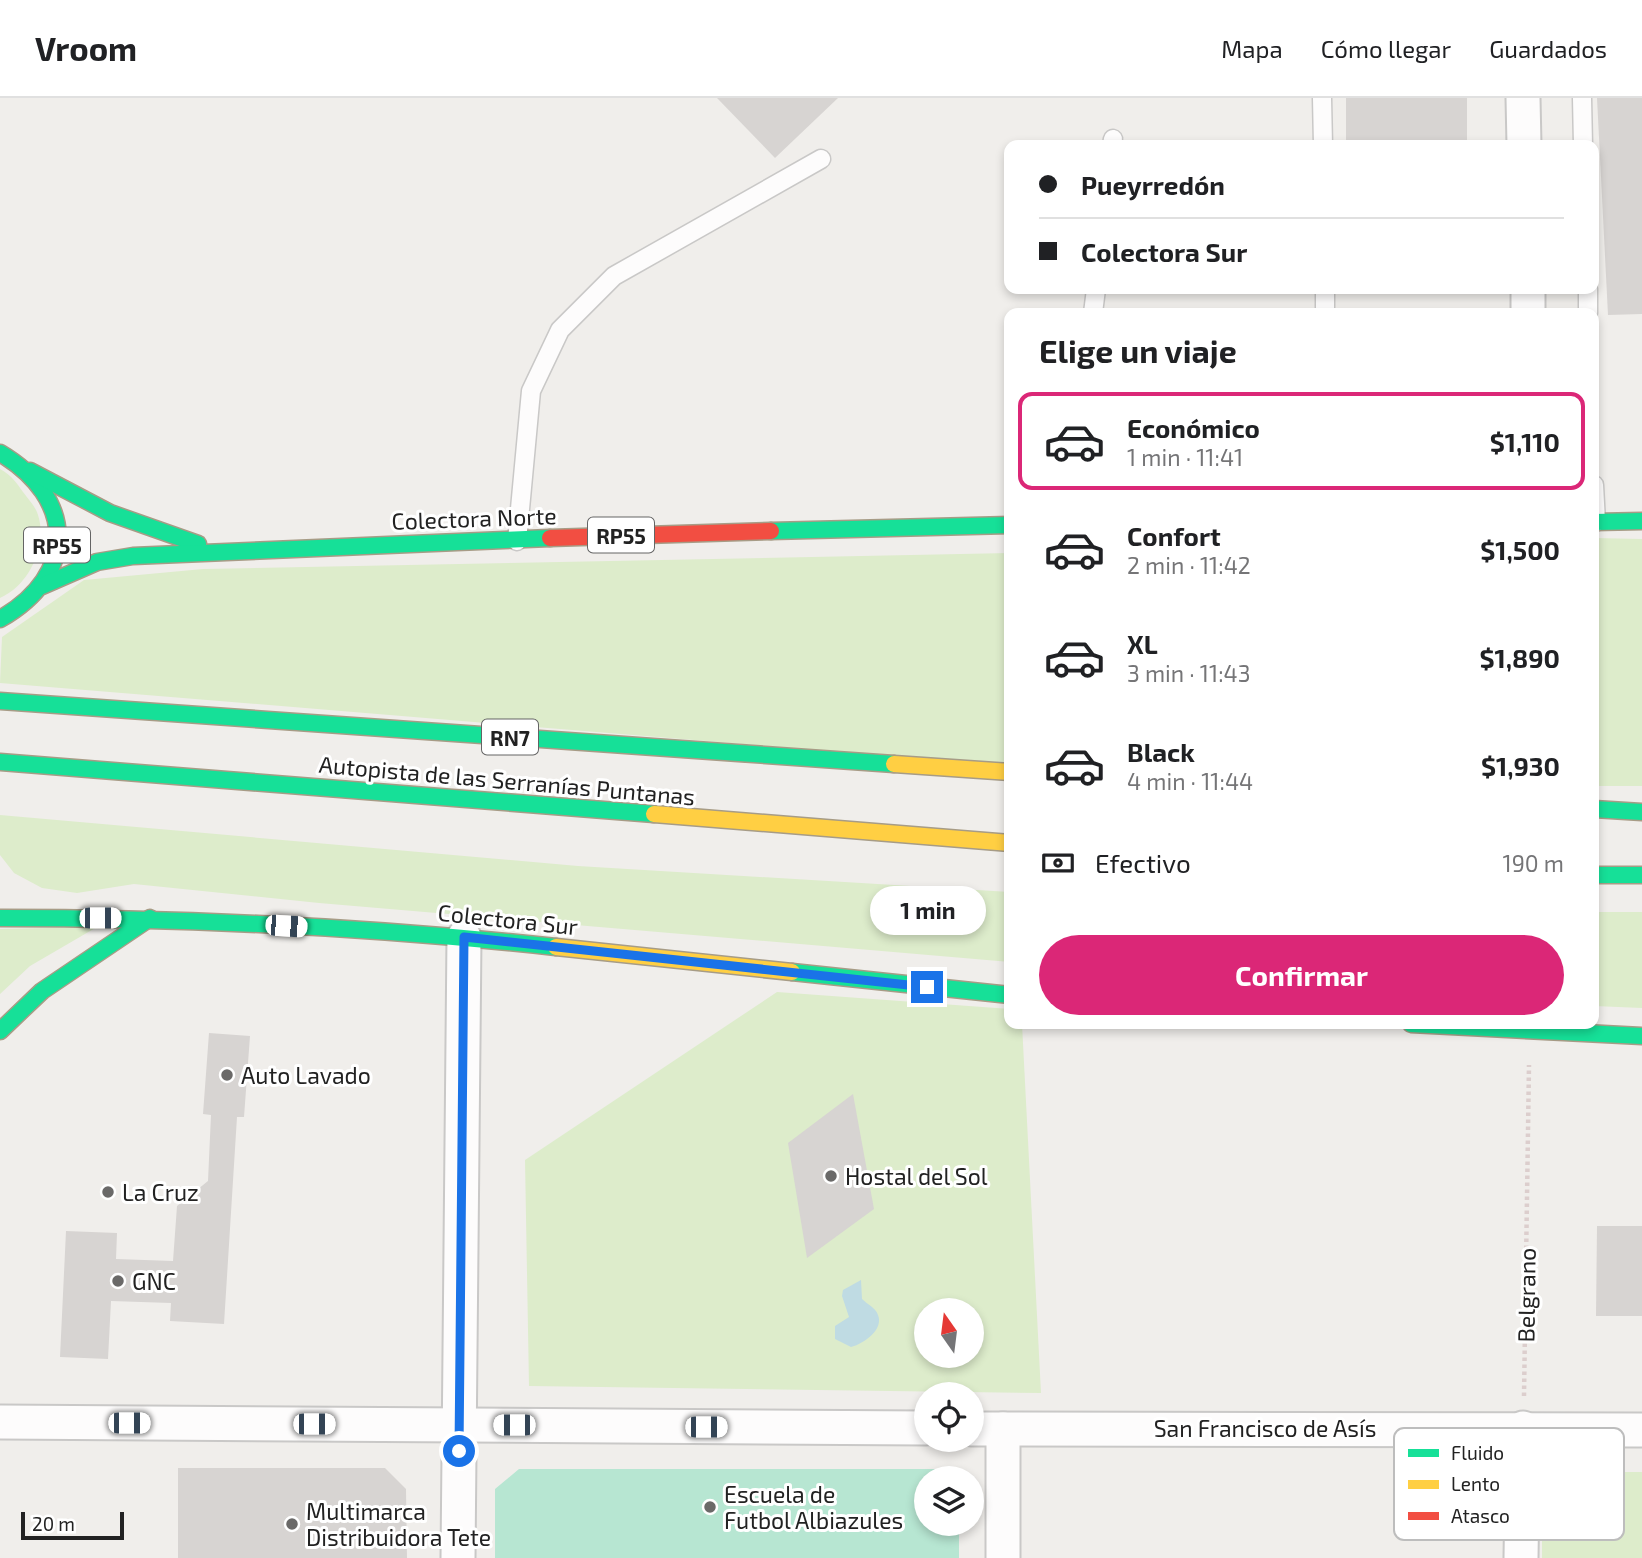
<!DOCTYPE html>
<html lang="es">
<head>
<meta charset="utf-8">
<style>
	:root { --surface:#fff; --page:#f2f2f2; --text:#202124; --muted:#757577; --line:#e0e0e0; --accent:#db2777 }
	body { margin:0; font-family:"Exo 2",sans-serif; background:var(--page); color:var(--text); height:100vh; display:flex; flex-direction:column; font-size:26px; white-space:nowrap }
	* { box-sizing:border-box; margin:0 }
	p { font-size:23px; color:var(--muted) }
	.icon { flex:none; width:38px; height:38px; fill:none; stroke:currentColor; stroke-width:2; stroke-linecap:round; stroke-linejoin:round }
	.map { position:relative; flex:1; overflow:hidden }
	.drawer { position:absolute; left:1004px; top:210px; width:595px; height:721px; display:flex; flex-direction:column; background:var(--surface); border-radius:14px; box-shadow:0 4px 10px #0003 }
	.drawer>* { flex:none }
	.banner { position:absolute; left:1004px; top:42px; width:595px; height:154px; border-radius:14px; box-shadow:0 4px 10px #0003; display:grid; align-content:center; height:154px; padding:0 35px; background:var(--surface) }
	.needle { width:46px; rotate:346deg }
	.controls { position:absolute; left:914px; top:1200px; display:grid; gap:14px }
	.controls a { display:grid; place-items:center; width:70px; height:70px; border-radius:50%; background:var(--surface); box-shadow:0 4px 10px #0003; font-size:35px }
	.scale { position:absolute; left:21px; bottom:18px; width:103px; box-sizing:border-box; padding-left:7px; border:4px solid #222; border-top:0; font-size:19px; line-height:24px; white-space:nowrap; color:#222; -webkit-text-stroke:5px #fff; paint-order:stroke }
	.end { position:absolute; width:32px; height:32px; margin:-16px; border:9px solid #1a73e8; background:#fff; box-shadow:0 0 0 4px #fff }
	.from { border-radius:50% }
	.bubble { position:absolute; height:49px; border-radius:24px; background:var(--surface); box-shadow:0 4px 10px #0003; font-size:23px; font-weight:700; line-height:49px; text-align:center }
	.car { position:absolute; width:21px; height:42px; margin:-21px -10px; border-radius:9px; box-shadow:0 0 5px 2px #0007; background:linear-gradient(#fff 24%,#345 0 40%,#fff 0 76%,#345 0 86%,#fff 0) }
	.banner b { display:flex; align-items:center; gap:24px; height:66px; font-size:26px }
	.banner b+b { border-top:2px solid var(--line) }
	.banner i { width:18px; height:18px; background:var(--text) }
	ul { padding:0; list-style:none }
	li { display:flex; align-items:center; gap:21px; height:98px; margin:0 14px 10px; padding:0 21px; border:4px solid transparent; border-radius:14px }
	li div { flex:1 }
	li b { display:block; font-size:26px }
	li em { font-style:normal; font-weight:700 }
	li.current { border-color:var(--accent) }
	li>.icon { width:63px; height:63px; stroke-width:1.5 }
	h2 { padding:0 35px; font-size:32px; line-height:84px }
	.pay { display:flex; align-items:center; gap:18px; height:77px; padding:0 35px; font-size:26px }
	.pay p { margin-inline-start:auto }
	.cta { display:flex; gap:14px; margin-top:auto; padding:14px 35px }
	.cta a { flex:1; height:80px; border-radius:42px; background:var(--accent); color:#fff; font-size:28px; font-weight:700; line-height:80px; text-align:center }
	header { display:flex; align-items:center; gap:42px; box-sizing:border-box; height:98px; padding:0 35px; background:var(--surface); border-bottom:2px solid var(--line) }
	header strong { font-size:33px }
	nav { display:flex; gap:38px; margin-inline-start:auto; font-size:24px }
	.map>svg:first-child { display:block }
	.grass { fill:#ddeccb; fill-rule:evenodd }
	.pitch { fill:#b7e6d2 }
	.water { fill:#bfdbe3 }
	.building { fill:#d7d4d2 }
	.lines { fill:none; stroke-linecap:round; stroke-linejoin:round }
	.lane-casing { stroke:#c9c8c7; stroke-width:21 }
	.street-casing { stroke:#c9c8c7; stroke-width:37 }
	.fast-casing { stroke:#a79c86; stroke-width:19 }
	.slow-casing { stroke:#a79c86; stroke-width:19 }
	.jam-casing { stroke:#a79c86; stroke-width:19 }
	.path { stroke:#dccecd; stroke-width:4.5; stroke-dasharray:3.5 3.5; stroke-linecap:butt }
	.lane { stroke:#fdfcfc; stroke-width:18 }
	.street { stroke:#fdfcfc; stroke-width:33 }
	.fast { stroke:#16e098; stroke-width:16 }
	.slow { stroke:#ffcf43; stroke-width:16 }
	.jam { stroke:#f24e42; stroke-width:16 }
	.route { stroke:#1a73e8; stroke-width:9 }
	.poi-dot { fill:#6a6968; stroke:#fff; stroke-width:2.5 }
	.labels { text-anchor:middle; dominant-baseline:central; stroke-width:6; stroke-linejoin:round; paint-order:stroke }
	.shield { fill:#fff; stroke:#646464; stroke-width:2 }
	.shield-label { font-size:21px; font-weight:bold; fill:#222 }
	.street-label { font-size:23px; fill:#222; stroke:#fff }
	.poi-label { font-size:23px; fill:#222; stroke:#fff; text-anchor:start }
	.key { fill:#fff; stroke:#bdbdbd; stroke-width:2 }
	.key-label { font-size:19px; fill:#222 }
</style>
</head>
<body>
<header>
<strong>Vroom</strong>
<nav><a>Mapa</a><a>Cómo llegar</a><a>Guardados</a></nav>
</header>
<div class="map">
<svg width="1642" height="1460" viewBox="0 0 1642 1460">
	<rect width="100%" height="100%" fill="#f0eeeb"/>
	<g class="grass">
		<path d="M0 371C11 377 16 384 23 394 28 401 36 409 38 417 48 447 29 488 0 500Z"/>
		<polygon points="1594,440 1642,441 1642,688 1594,688"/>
		<polygon points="1010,455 1010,668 0,585 2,539 84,482 203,471"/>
		<polygon points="0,717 578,768 1010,794 1010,864 319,805 134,786 77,795 42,790 14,775 0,757"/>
		<polygon points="1594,814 1642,814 1642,910 1594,908"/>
		<polygon points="97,829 30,868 0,896 0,831"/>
		<path d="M777 894 1010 911V926H1022L1041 1295 529 1288 525 1062ZM926 1213H971V1258H926Z"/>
		<polygon points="1569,1374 1642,1374 1642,1460 1542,1460 1542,1407"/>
	</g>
	<polygon class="pitch" points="519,1371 936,1371 947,1381 926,1381 926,1426 959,1426 959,1460 495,1460 495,1391"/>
	<path class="water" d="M861 1182 862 1201C867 1206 876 1210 878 1217 884 1232 863 1246 851 1249L835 1241V1228L849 1219 842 1198 843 1192Z"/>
	<g class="building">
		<polygon points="717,0 838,0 775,60"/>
		<rect x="1346" y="0" width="121" height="47"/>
		<polygon points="1597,0 1642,0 1642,216 1608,217"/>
		<polygon points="209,935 250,938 244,1019 237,1019 224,1226 170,1223 171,1205 111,1203 108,1261 60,1259 66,1133 117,1135 116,1161 173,1163 177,1108 208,1083 211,1017 203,1016"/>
		<polygon points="853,996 874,1111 807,1160 788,1045"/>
		<polygon points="1597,1128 1642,1128 1642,1218 1596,1218"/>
		<polygon points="178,1370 385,1370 406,1391 407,1460 178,1460"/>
	</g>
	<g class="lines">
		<defs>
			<g id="lane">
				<polyline points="1322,0 1323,47"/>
				<polyline points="1582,0 1583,47"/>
				<polyline points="1112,47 1113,41"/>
				<polyline points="1325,191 1325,215"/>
				<polyline points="1588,191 1588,215"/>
				<polyline points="1093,215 1096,191"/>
				<polyline points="1594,387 1596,424"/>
				<polyline points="517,443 531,293 560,232 614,178 821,61"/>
			</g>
			<g id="street">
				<polyline points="1523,0 1524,47"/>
				<polyline points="1528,191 1528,215"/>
				<polyline points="0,1324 926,1330"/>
				<polyline points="971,1331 1642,1332"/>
				<polyline points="1003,1331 1003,1460"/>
				<polyline points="458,1460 464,839"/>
				<polyline points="1521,1460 1523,1330"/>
			</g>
			<g id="fast">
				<path d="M0 355C76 400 78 477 0 521"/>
				<polyline points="30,373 110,415 198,446"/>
				<polyline points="1594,424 1642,423"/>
				<polyline points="771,433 1010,427"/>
				<polyline points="42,488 97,464 133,458 550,440"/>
				<polyline points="0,603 894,666"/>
				<polyline points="0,664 654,716"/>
				<polyline points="1594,711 1642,714"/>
				<polyline points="1594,777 1642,777"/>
				<path d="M0 820C186 820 371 829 556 849"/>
				<polyline points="792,874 1010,897"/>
				<polyline points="1411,926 1642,938"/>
				<polyline points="0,933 42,893 150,820"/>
			</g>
			<g id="slow">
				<polyline points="894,666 1010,674"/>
				<polyline points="654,716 1010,745"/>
				<polyline points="556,849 792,874"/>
			</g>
			<polyline id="jam" points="550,440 771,433"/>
		</defs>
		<use href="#lane" class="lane-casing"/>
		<use href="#street" class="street-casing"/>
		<use href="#fast" class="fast-casing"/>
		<use href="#slow" class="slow-casing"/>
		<use href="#jam" class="jam-casing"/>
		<polyline class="path" points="1524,1298 1529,967"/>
		<use href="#lane" class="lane"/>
		<use href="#street" class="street"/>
		<use href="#fast" class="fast"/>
		<use href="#slow" class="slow"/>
		<use href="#jam" class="jam"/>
	</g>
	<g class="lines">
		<polyline class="route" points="459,1353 464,839 927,889"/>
	</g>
	<g class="poi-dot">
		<circle cx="227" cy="977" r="7"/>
		<circle cx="831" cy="1078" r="7"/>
		<circle cx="108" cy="1094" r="7"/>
		<circle cx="118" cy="1183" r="7"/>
		<circle cx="710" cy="1409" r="7"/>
		<circle cx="292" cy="1426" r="7"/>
	</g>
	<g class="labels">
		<g class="shield">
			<rect x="588" y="419.5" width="66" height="35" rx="5"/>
			<rect x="24" y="429.5" width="66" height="35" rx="5"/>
			<rect x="482" y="621.5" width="56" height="35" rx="5"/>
		</g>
		<g class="shield-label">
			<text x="621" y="437">RP55</text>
			<text x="57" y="447">RP55</text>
			<text x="510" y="639">RN7</text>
		</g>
		<g class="street-label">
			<text transform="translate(474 420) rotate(-2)">Colectora Norte</text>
			<text transform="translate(507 682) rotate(5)">Autopista de las Serranías Puntanas</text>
			<text transform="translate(508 821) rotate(6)">Colectora Sur</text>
			<text transform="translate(1526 1197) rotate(-89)">Belgrano</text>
			<text x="1265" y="1330">San Francisco de Asís</text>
		</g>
		<g class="poi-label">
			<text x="241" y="977">Auto Lavado</text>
			<text x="845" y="1078">Hostal del Sol</text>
			<text x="122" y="1094">La Cruz</text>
			<text x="132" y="1183">GNC</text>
			<text x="724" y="1396">Escuela de<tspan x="724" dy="26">Futbol Albiazules</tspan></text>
			<text x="306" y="1413">Multimarca<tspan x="306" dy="26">Distribuidora Tete</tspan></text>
		</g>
	</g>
	<rect x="1394" y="1330" width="230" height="112" rx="10" class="key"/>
	<rect x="1408" y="1351" width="31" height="8" fill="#16e098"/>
	<rect x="1408" y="1382" width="31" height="9" fill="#ffcf43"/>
	<rect x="1408" y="1414" width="31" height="8" fill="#f24e42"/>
	<g class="key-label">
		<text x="1451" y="1362">Fluido</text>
		<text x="1451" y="1393">Lento</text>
		<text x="1451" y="1425">Atasco</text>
	</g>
</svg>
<div class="controls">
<a><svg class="needle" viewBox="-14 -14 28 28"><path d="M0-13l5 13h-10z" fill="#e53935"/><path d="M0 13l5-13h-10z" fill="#757577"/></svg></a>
<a><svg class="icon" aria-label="locate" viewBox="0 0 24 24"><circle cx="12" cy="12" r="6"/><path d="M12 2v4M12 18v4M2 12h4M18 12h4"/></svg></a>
<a><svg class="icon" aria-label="layers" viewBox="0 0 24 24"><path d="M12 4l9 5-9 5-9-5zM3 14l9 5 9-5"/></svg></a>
</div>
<div class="scale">20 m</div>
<i class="end from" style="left:459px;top:1353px"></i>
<i class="end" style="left:927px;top:889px"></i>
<div class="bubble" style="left:870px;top:788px;width:116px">1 min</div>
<i class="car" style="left:100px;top:820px;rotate:90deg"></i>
<i class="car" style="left:286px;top:828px;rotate:94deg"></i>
<i class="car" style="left:129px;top:1325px;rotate:90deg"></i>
<i class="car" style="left:314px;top:1326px;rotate:90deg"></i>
<i class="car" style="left:514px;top:1327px;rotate:270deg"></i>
<i class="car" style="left:706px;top:1329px;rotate:90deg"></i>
<div class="banner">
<b><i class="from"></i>Pueyrredón</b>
<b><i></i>Colectora Sur</b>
</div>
<section class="drawer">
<h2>Elige un viaje</h2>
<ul>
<li class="current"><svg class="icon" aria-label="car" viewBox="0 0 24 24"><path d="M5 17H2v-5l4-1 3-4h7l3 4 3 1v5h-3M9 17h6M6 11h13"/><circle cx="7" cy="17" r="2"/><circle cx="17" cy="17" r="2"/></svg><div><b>Económico</b><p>1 min · 11:41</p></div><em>$1,110</em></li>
<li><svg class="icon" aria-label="car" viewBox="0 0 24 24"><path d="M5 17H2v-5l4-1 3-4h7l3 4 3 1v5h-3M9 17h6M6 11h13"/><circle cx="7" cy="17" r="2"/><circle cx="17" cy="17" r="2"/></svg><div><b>Confort</b><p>2 min · 11:42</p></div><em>$1,500</em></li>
<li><svg class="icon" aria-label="car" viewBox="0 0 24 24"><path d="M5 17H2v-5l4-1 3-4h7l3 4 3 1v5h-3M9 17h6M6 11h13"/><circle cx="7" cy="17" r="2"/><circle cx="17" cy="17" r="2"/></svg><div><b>XL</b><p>3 min · 11:43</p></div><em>$1,890</em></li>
<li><svg class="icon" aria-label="car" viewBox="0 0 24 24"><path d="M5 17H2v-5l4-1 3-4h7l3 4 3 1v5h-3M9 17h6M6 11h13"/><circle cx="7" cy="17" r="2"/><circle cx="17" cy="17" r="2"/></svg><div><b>Black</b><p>4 min · 11:44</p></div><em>$1,930</em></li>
</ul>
<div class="pay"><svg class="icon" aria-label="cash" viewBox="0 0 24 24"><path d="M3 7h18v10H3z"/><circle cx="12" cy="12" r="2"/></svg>Efectivo<p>190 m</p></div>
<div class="cta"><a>Confirmar</a></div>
</section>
</div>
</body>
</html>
